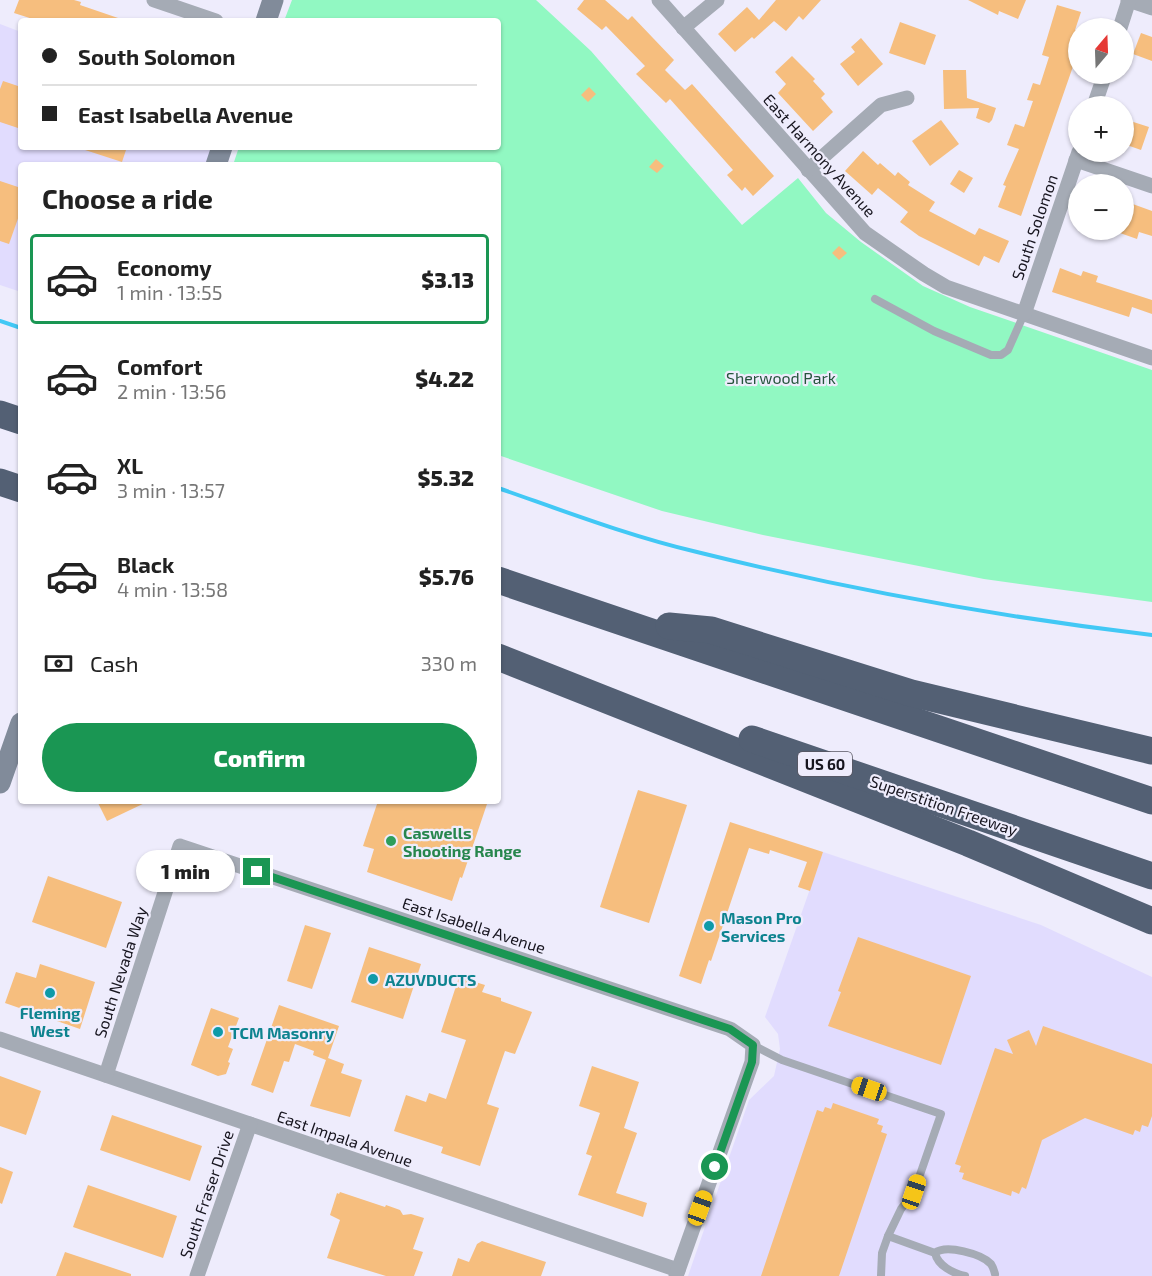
<!DOCTYPE html>
<html lang="en">
<head>
<meta charset="utf-8">
<style>
	:root { --surface:#fff; --page:#f6f6f6; --text:#222; --muted:#767676; --line:#e0e0e0; --accent:#1a9653 }
	body { margin:0; font-family:"Exo 2",sans-serif; background:var(--page); color:var(--text); height:100vh; display:flex; flex-direction:column; font-size:22px; white-space:nowrap }
	* { box-sizing:border-box; margin:0 }
	p { font-size:20px; color:var(--muted) }
	.icon { flex:none; width:33px; height:33px; fill:none; stroke:currentColor; stroke-width:2; stroke-linecap:round; stroke-linejoin:round }
	.map { position:relative; flex:1; overflow:hidden }
	.drawer { position:absolute; left:18px; top:162px; width:483px; height:642px; display:flex; flex-direction:column; background:var(--surface); border-radius:6px; box-shadow:0 2px 4px #0004 }
	.drawer>* { flex:none }
	.hud { position:absolute; left:18px; top:18px; width:483px; height:132px; border-radius:6px; box-shadow:0 2px 4px #0004; display:grid; align-content:center; height:132px; padding:0 24px; background:var(--surface) }
	.needle { width:39px; rotate:19deg }
	.fabs { position:absolute; left:1068px; top:18px; display:grid; gap:12px }
	.fabs a { display:grid; place-items:center; width:66px; height:66px; border-radius:50%; background:var(--surface); box-shadow:0 2px 4px #0004; font-size:30px }
	.end { position:absolute; width:27px; height:27px; margin:-14px; border:8px solid #1a9653; background:#fff; box-shadow:0 0 0 3px #fff }
	.from { border-radius:50% }
	.bubble { position:absolute; height:42px; border-radius:21px; background:var(--surface); box-shadow:0 2px 4px #0004; font-size:20px; font-weight:800; line-height:42px; text-align:center }
	.car { position:absolute; width:18px; height:36px; margin:-18px -9px; border-radius:8px; box-shadow:0 0 4px 2px #0007; background:linear-gradient(#f5c518 24%,#345 0 40%,#f5c518 0 76%,#345 0 86%,#f5c518 0) }
	.hud b { display:flex; align-items:center; gap:21px; height:57px; font-size:22px }
	.hud b+b { border-top:2px solid var(--line) }
	.hud i { width:15px; height:15px; background:var(--text) }
	ul { padding:0; list-style:none }
	li { display:flex; align-items:center; gap:18px; height:90px; margin:0 12px 9px; padding:0 12px; border:3px solid transparent; border-radius:6px }
	li div { flex:1 }
	li b { display:block; font-size:22px }
	li em { font-style:normal; font-weight:800 }
	li.on { border-color:var(--accent) }
	li>.icon { width:54px; height:54px; stroke-width:1.5 }
	h2 { padding:0 24px; font-size:27px; line-height:72px }
	.pay { display:flex; align-items:center; gap:15px; height:66px; padding:0 24px; font-size:22px }
	.pay p { margin-inline-start:auto }
	.primary-button { display:flex; gap:12px; margin-top:auto; padding:12px 24px }
	.primary-button a { flex:1; height:69px; border-radius:36px; background:var(--accent); color:#fff; font-size:24px; font-weight:800; line-height:69px; text-align:center }
	.map>svg:first-child { display:block }
	.built { fill:#e1dcfe }
	.green { fill:#91f8c2 }
	.lines { fill:none; stroke-linecap:round; stroke-linejoin:round }
	.stream { stroke:#42c8f5; stroke-width:4 }
	.building { fill:#f6be7e }
	.lane { stroke:#a5abb5; stroke-width:8 }
	.street { stroke:#a5abb5; stroke-width:15 }
	.secondary { stroke:#818b9a; stroke-width:21 }
	.highway { stroke:#536074; stroke-width:27 }
	.route { stroke:#1a9653; stroke-width:8 }
	.leisure-dot { fill:#2e9e5b; stroke:#eeecfc; stroke-width:2 }
	.culture-dot { fill:#0f9aa8; stroke:#eeecfc; stroke-width:2 }
	.labels { text-anchor:middle; dominant-baseline:central; stroke-width:4.5; stroke-linejoin:round; paint-order:stroke }
	.shield { fill:#eeecfc; stroke:#585661; stroke-width:1.5 }
	.shield-label { font-size:15px; font-weight:bold; fill:#17151f }
	.street-label { font-size:16px; fill:#17151f; stroke:#eeecfc }
	.park-label { font-size:16px; fill:#26543d; stroke:#eeecfc }
	.leisure-label { font-size:16px; font-weight:bold; fill:#27864d; stroke:#eeecfc; text-anchor:start }
	.culture-label { font-size:16px; font-weight:bold; fill:#0d838f; stroke:#eeecfc; text-anchor:start }
</style>
</head>
<body>
<div class="map">
<svg width="1152" height="1276" viewBox="0 0 1152 1276">
	<rect width="100%" height="100%" fill="#eeecfc"/>
	<g class="built">
		<polygon points="0,24 21,32 21,147 222,147 216,165 21,165 21,292 0,285"/>
		<polygon points="823,852 1041,925 1152,977 1152,1276 688,1276 749,1100 774,1076 780,1049 778,1034 765,1017"/>
	</g>
	<polygon class="green" points="292,0 536,0 591,51 742,225 798,178 826,213 861,242 923,286 970,307 1152,370 1152,602 984,579 763,535 662,511 498,455 498,165 233,165 239,147 498,147 498,21 284,21"/>
	<g class="lines">
		<g class="stream">
			<polyline points="0,321 21,328"/>
			<path d="M498 488C564 511 629 536 697 552 846 589 999 617 1152 635"/>
		</g>
	</g>
	<g class="building">
		<polygon points="19,0 74,0 81,2 80,5 121,19 120,21 39,21 14,13"/>
		<polygon points="584,0 605,0 628,20 632,16 674,60 665,70 685,90 692,84 774,176 753,196 745,187 742,191 727,175 733,170 670,99 666,103 636,74 645,66 606,26 602,30 577,9"/>
		<polygon points="776,0 821,0 803,20 799,16 786,31 774,21 754,39 752,37 735,52 718,34 747,7 759,20"/>
		<polygon points="968,0 1026,0 1018,19 999,11 998,15"/>
		<polygon points="1057,5 1081,12 1075,30 1078,31 1078,52 1021,216 998,207 1006,186 1003,185 1019,149 1007,145 1015,124 1024,127 1033,101 1027,100 1033,83 1040,85 1049,57 1042,55"/>
		<polygon points="900,22 936,35 925,65 889,53"/>
		<polygon points="1141,33 1152,37 1152,61 1133,54"/>
		<polygon points="861,38 883,64 858,86 840,64 855,52 851,47"/>
		<polygon points="792,56 815,79 813,81 825,94 821,98 833,112 813,131 778,93 786,84 775,72"/>
		<polygon points="943,70 966,70 967,98 996,108 992,120 989,123 976,118 979,108 944,109"/>
		<polygon points="3,81 21,87 21,129 0,122 0,89"/>
		<polygon points="589,87 596,94 588,102 581,95"/>
		<polygon points="1124,119 1149,127 1141,150 1124,144"/>
		<polygon points="941,120 959,144 930,166 912,141"/>
		<polygon points="82,147 127,147 122,162 82,149"/>
		<polygon points="863,151 878,165 880,163 895,176 898,172 910,182 908,185 935,202 929,211 975,235 979,228 1009,241 999,263 984,256 979,266 919,236 900,222 908,212 878,188 872,195 845,171"/>
		<polygon points="656,159 664,166 657,173 649,167"/>
		<polygon points="959,170 973,178 964,193 950,184"/>
		<polygon points="0,181 21,188 21,210 9,244 0,241"/>
		<polygon points="1130,203 1152,211 1152,236 1139,232 1137,239 1120,233 1121,230 1124,230 1124,223"/>
		<polygon points="839,246 847,253 839,260 832,253"/>
		<polygon points="1060,268 1081,276 1083,271 1098,276 1096,282 1152,300 1152,314 1132,307 1129,317 1052,292"/>
		<polygon points="638,790 687,805 649,923 600,907"/>
		<polygon points="97,801 149,801 107,821"/>
		<polygon points="378,801 488,801 462,878 460,877 452,901 367,872 374,849 363,846"/>
		<polygon points="730,822 823,852 810,891 798,887 807,862 770,850 769,854 749,848 711,961 709,960 701,984 679,976"/>
		<polygon points="48,876 122,902 106,948 32,922"/>
		<polygon points="305,925 331,933 312,989 287,981"/>
		<polygon points="858,937 971,976 941,1065 828,1026 841,992 838,991"/>
		<polygon points="369,947 421,964 403,1019 351,1002"/>
		<polygon points="40,964 95,982 80,1029 5,1003 16,972 36,978"/>
		<polygon points="459,977 485,985 482,992 501,998 501,1001 532,1012 515,1054 505,1051 496,1077 487,1104 499,1108 480,1166 441,1153 443,1147 394,1131 406,1095 426,1102 429,1093 446,1099 466,1040 441,1032"/>
		<polygon points="279,1005 339,1026 328,1058 344,1064 341,1073 362,1080 350,1117 310,1106 326,1060 313,1055 314,1051 295,1044 289,1062 284,1061 273,1093 251,1085"/>
		<polygon points="211,1008 239,1018 228,1047 233,1049 228,1062 230,1063 226,1074 218,1076 191,1065"/>
		<polygon points="1043,1026 1152,1064 1152,1116 1148,1127 1142,1125 1140,1132 1135,1130 1133,1135 1085,1118 1042,1140 1026,1189 1022,1187 1019,1194 1012,1191 1011,1196 962,1179 964,1173 959,1172 961,1166 955,1164 995,1048 1013,1054 1007,1040 1029,1030 1036,1046"/>
		<polygon points="592,1066 639,1082 624,1128 637,1133 616,1193 647,1203 643,1217 578,1195 592,1156 586,1154 600,1113 579,1106"/>
		<polygon points="0,1076 41,1091 26,1135 0,1126"/>
		<polygon points="833,1103 879,1119 877,1124 883,1126 881,1132 887,1134 839,1276 761,1276 817,1110 823,1112 825,1107 831,1109"/>
		<polygon points="112,1115 202,1146 190,1181 100,1150"/>
		<polygon points="0,1167 13,1172 2,1204 0,1203"/>
		<polygon points="88,1185 177,1216 163,1258 73,1227"/>
		<polygon points="340,1192 385,1207 386,1205 400,1210 403,1215 411,1214 424,1218 413,1249 423,1252 414,1276 386,1276 327,1258 340,1220 330,1215 337,1193 339,1194"/>
		<polygon points="482,1241 546,1262 541,1276 452,1276 458,1258 469,1262 477,1244"/>
		<polygon points="65,1252 131,1274 131,1276 56,1276"/>
	</g>
	<g class="lines">
		<g class="lane">
			<polyline points="875,299 934,331 991,355 1001,355 1008,350 1024,314"/>
			<polyline points="753,1045 782,1060 941,1114 914,1192 901,1209 888,1236 882,1253 881,1276"/>
			<polyline points="888,1236 935,1253"/>
			<path d="M965 1276C953 1273 938 1266 935 1253 946 1244 982 1254 991 1264 993 1267 994 1270 995 1274"/>
		</g>
		<g class="street">
			<polyline points="154,0 216,21"/>
			<polyline points="659,0 865,233 924,274 946,287 1152,358"/>
			<polyline points="1128,0 1152,8"/>
			<polyline points="683,28 717,0"/>
			<polyline points="1120,28 1129,0"/>
			<polyline points="1094,106 1105,74"/>
			<polyline points="1076,160 1152,186"/>
			<polyline points="808,170 881,105 907,98"/>
			<polyline points="1024,314 1079,152"/>
			<polyline points="0,1039 678,1270"/>
			<polyline points="106,1075 180,846 730,1029 753,1045 752,1062 676,1276"/>
			<polyline points="197,1276 250,1124"/>
		</g>
		<g class="secondary">
			<polyline points="266,21 273,0"/>
			<polyline points="216,165 222,147"/>
			<polyline points="0,783 21,723"/>
		</g>
		<g class="highway">
			<polyline points="0,414 21,421"/>
			<polyline points="0,482 21,489"/>
			<polyline points="498,580 1152,801"/>
			<polyline points="669,626 711,630 911,693 1152,751"/>
			<polyline points="498,657 968,843 1152,921"/>
			<polyline points="752,739 1152,876"/>
		</g>
	</g>
	<g class="lines">
		<polyline class="route" points="257,872 730,1029 753,1045 752,1062 715,1167"/>
	</g>
	<circle class="leisure-dot" cx="391" cy="841" r="6"/>
	<g class="culture-dot">
		<circle cx="709" cy="926" r="6"/>
		<circle cx="373" cy="979" r="6"/>
		<circle cx="50" cy="993" r="6"/>
		<circle cx="218" cy="1032" r="6"/>
	</g>
	<g class="labels">
		<rect class="shield" x="798" y="752" width="54" height="24" rx="4.5"/>
		<g class="shield-label">
			<text x="825" y="764">US 60</text>
		</g>
		<g class="street-label">
			<text transform="translate(820 155) rotate(48)">East Harmony Avenue</text>
			<text transform="translate(1034 227) rotate(-71)">South Solomon</text>
			<text transform="translate(944 805) rotate(19)">Superstition Freeway</text>
			<text transform="translate(474 925) rotate(18)">East Isabella Avenue</text>
			<text transform="translate(120 972) rotate(-72)">South Nevada Way</text>
			<text transform="translate(345 1138) rotate(19)">East Impala Avenue</text>
			<text transform="translate(206 1194) rotate(-71)">South Fraser Drive</text>
		</g>
		<g class="park-label">
			<text x="781" y="377">Sherwood Park</text>
		</g>
		<g class="leisure-label">
			<text x="403" y="832">Caswells<tspan x="403" dy="18">Shooting Range</tspan></text>
		</g>
		<g class="culture-label">
			<text x="721" y="917">Mason Pro<tspan x="721" dy="18">Services</tspan></text>
			<text x="385" y="979">AZUVDUCTS</text>
			<text x="50" y="1012" text-anchor="middle">Fleming<tspan x="50" dy="18">West</tspan></text>
			<text x="230" y="1032">TCM Masonry</text>
		</g>
	</g>
</svg>
<div class="fabs">
<a><svg class="needle" viewBox="-14 -14 28 28"><path d="M0-13l5 13h-10z" fill="#e53935"/><path d="M0 13l5-13h-10z" fill="#767676"/></svg></a>
<a>+</a>
<a>−</a>
</div>
<i class="end from" style="left:715px;top:1167px"></i>
<i class="end" style="left:257px;top:872px"></i>
<div class="bubble" style="left:136px;top:850px;width:99px">1 min</div>
<i class="car" style="left:869px;top:1089px;rotate:289deg"></i>
<i class="car" style="left:914px;top:1192px;rotate:19deg"></i>
<i class="car" style="left:700px;top:1208px;rotate:20deg"></i>
<div class="hud">
<b><i class="from"></i>South Solomon</b>
<b><i></i>East Isabella Avenue</b>
</div>
<section class="drawer">
<h2>Choose a ride</h2>
<ul>
<li class="on"><svg class="icon" aria-label="car" viewBox="0 0 24 24"><path d="M5 17H2v-5l4-1 3-4h7l3 4 3 1v5h-3M9 17h6M6 11h13"/><circle cx="7" cy="17" r="2"/><circle cx="17" cy="17" r="2"/></svg><div><b>Economy</b><p>1 min · 13:55</p></div><em>$3.13</em></li>
<li><svg class="icon" aria-label="car" viewBox="0 0 24 24"><path d="M5 17H2v-5l4-1 3-4h7l3 4 3 1v5h-3M9 17h6M6 11h13"/><circle cx="7" cy="17" r="2"/><circle cx="17" cy="17" r="2"/></svg><div><b>Comfort</b><p>2 min · 13:56</p></div><em>$4.22</em></li>
<li><svg class="icon" aria-label="car" viewBox="0 0 24 24"><path d="M5 17H2v-5l4-1 3-4h7l3 4 3 1v5h-3M9 17h6M6 11h13"/><circle cx="7" cy="17" r="2"/><circle cx="17" cy="17" r="2"/></svg><div><b>XL</b><p>3 min · 13:57</p></div><em>$5.32</em></li>
<li><svg class="icon" aria-label="car" viewBox="0 0 24 24"><path d="M5 17H2v-5l4-1 3-4h7l3 4 3 1v5h-3M9 17h6M6 11h13"/><circle cx="7" cy="17" r="2"/><circle cx="17" cy="17" r="2"/></svg><div><b>Black</b><p>4 min · 13:58</p></div><em>$5.76</em></li>
</ul>
<div class="pay"><svg class="icon" aria-label="cash" viewBox="0 0 24 24"><path d="M3 7h18v10H3z"/><circle cx="12" cy="12" r="2"/></svg>Cash<p>330 m</p></div>
<div class="primary-button"><a>Confirm</a></div>
</section>
</div>
</body>
</html>
